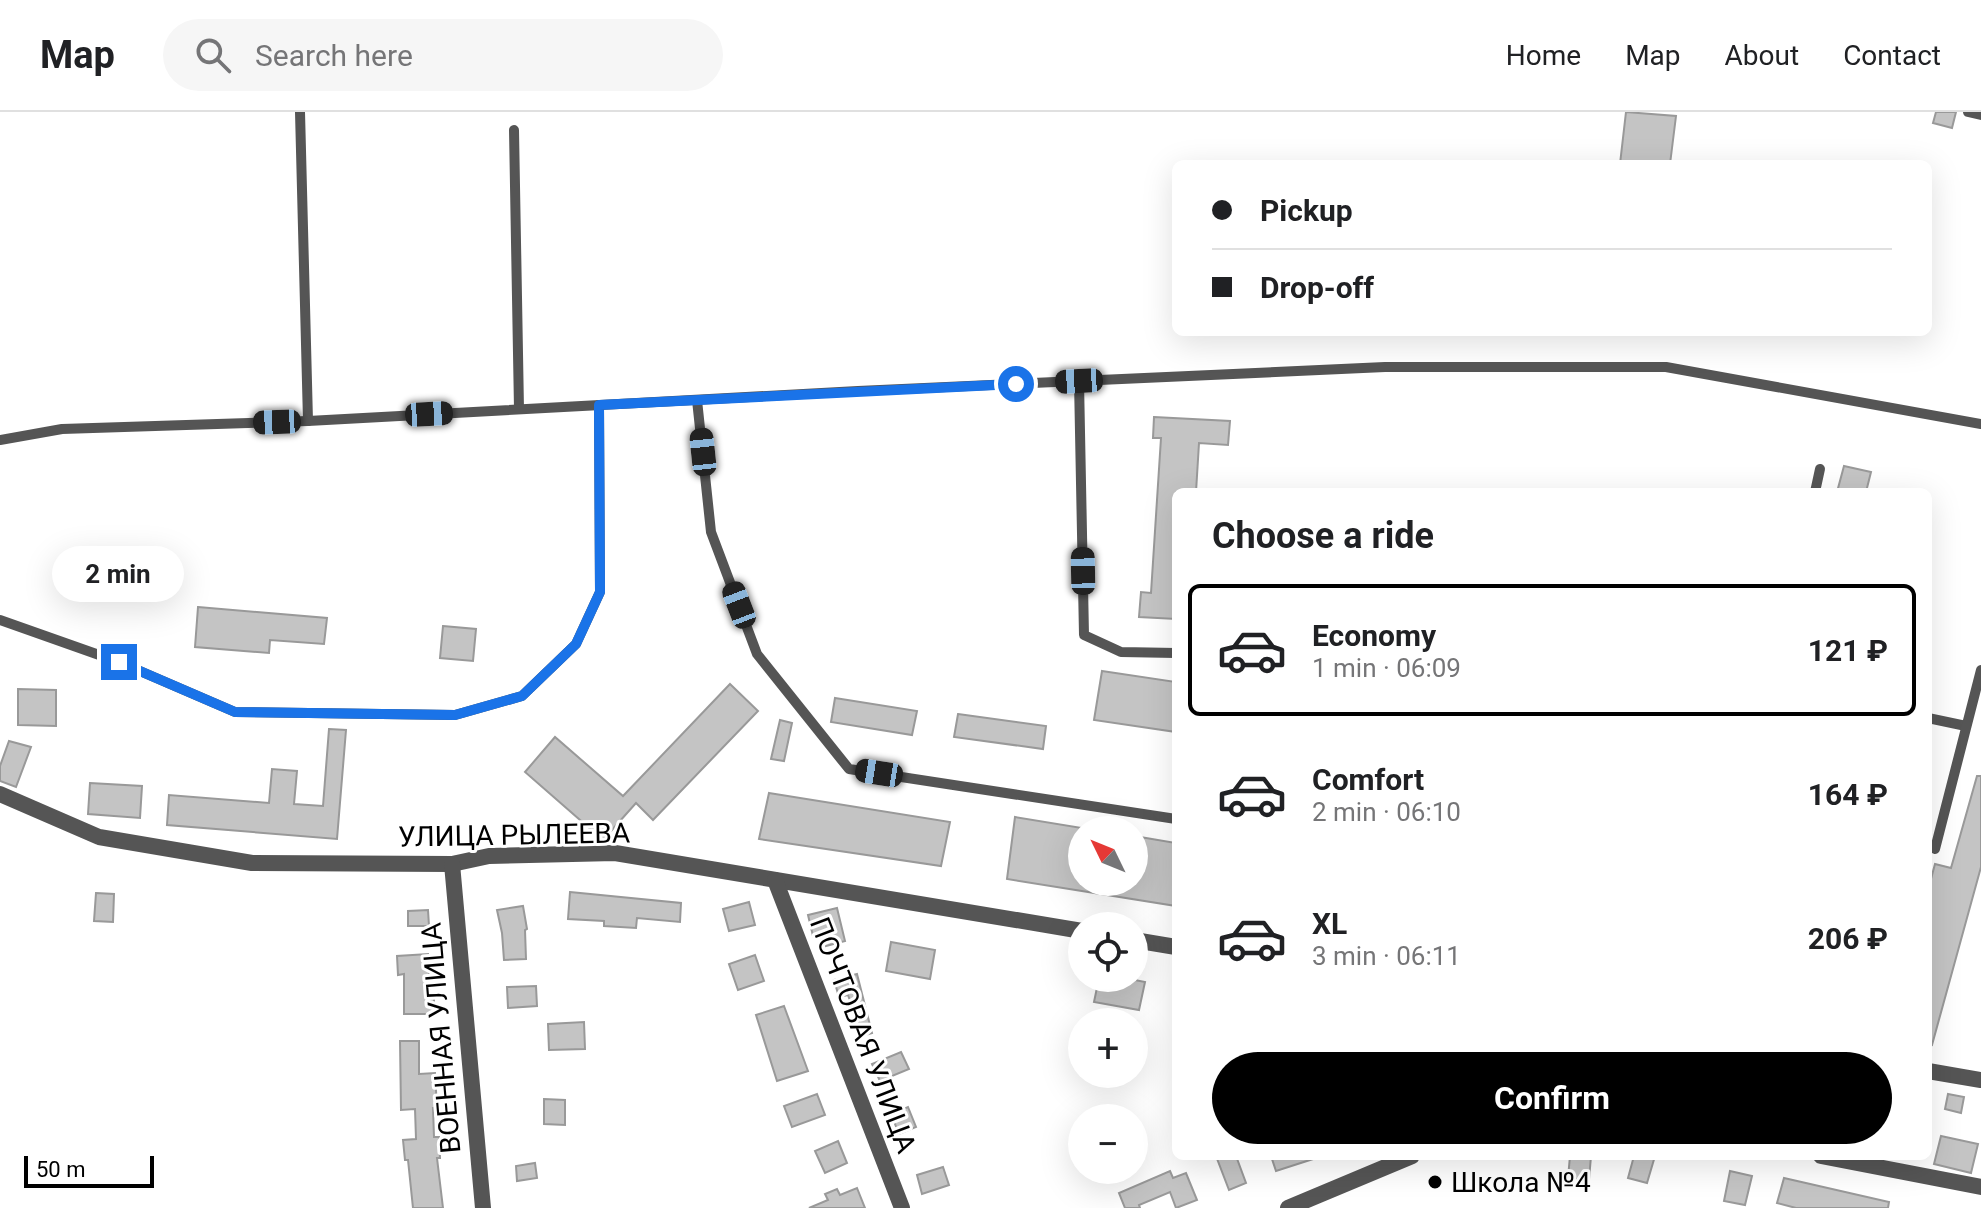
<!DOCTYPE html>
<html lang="en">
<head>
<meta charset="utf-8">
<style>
	:root { --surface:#fff; --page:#f6f6f6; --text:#202124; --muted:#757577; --line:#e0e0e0; --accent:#000 }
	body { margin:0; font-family:Roboto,sans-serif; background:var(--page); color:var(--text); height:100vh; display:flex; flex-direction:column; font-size:30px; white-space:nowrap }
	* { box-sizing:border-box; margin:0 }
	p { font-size:26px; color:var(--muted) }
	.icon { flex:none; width:44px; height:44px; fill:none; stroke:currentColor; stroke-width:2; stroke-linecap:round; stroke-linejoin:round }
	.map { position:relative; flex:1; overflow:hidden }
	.side { position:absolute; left:1172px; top:376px; width:760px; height:672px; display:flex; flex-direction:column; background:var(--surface); border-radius:12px; box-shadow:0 8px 32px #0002 }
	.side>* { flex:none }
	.top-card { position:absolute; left:1172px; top:48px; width:760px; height:176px; border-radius:12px; box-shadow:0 8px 32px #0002; display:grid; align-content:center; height:176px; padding:0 40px; background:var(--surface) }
	.needle { width:52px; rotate:313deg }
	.fabs { position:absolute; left:1068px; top:704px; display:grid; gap:16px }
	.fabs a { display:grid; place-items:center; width:80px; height:80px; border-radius:50%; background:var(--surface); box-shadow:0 8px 32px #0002; font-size:40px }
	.scale { position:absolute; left:24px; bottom:20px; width:130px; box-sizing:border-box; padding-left:8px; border:4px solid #000; border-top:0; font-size:22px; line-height:28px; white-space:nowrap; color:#000; -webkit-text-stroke:6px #fff; paint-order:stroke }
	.end { position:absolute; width:36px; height:36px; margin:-18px; border:10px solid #1a73e8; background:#fff; box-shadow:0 0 0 4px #fff }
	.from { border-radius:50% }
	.bubble { position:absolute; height:56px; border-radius:28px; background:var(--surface); box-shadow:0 8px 32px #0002; font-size:26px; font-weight:700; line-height:56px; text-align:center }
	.car { position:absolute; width:24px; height:48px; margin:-24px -12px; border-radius:10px; box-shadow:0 0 6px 2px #0007; background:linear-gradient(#222 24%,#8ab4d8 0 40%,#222 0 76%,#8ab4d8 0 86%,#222 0) }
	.top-card b { display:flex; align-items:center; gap:28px; height:76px; font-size:30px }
	.top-card b+b { border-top:2px solid var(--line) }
	.top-card i { width:20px; height:20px; background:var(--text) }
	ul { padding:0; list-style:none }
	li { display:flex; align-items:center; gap:24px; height:132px; margin:0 16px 12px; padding:0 24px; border:4px solid transparent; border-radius:12px }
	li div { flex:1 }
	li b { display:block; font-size:30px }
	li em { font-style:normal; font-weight:700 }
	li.on { border-color:var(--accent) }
	li>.icon { width:72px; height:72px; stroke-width:1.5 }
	h2 { padding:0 40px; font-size:36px; line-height:96px }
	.action { display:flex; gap:16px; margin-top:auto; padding:16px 40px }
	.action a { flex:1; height:92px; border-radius:48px; background:var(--accent); color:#fff; font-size:32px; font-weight:700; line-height:92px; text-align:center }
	header { display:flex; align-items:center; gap:48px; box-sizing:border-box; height:112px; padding:0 40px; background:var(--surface); border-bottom:2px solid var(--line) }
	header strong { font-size:38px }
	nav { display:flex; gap:44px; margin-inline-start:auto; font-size:28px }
	.search { width:560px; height:72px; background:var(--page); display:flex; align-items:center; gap:20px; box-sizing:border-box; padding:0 28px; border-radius:44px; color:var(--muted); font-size:30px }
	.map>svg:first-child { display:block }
	.building { fill:#c4c4c4; stroke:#999; stroke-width:2 }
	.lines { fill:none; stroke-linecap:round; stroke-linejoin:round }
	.service { stroke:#555; stroke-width:10 }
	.minor { stroke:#555; stroke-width:16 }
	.route { stroke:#1a73e8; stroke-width:10 }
	.poi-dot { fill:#000; stroke:#fff; stroke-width:3 }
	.labels { text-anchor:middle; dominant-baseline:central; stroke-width:6; stroke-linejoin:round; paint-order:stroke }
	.street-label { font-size:28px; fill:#000; stroke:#fff }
	.poi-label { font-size:28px; fill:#000; stroke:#fff; text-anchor:start }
</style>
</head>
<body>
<header>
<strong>Map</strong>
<div class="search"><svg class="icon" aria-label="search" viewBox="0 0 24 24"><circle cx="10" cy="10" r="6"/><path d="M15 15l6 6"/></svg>Search here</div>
<nav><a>Home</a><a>Map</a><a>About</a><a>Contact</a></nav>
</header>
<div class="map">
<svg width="1981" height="1096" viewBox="0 0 1981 1096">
	<rect width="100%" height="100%" fill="#fff"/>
	<g class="building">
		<polygon points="1626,0 1676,4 1670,52 1620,52"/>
		<polygon points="1936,0 1956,0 1952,16 1933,11"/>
		<polygon points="1154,305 1230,309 1228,333 1199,331 1196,380 1176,380 1176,507 1139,505 1141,480 1151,481 1161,326 1153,326"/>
		<polygon points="1844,354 1871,360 1866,380 1837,380"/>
		<polygon points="198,495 327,506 324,532 270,528 269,541 195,535"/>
		<polygon points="443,514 476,517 473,549 440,546"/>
		<polygon points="1102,559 1176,570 1176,620 1094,608"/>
		<polygon points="730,572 758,599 653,708 636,691 603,728 525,660 555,625 623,684"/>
		<polygon points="18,577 56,578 56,614 18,613"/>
		<polygon points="835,586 917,599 912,623 831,610"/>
		<polygon points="958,602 1046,614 1043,637 954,625"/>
		<polygon points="780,608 792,611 784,649 771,647"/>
		<polygon points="329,617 346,618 337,727 167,713 169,683 269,691 272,657 297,659 294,692 323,694"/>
		<polygon points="9,629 31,635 16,675 0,669 0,654"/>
		<polygon points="1977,664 1981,664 1981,755 1932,933 1928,932 1928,778 1935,752 1951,756"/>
		<polygon points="90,671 142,674 140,706 88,702"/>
		<polygon points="769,681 950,710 941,754 759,727"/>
		<polygon points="1015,705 1082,716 1082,770 1134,770 1134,724 1176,731 1176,794 1007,767"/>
		<polygon points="570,780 681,791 680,810 637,806 636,816 604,814 604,809 568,807"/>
		<polygon points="96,781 114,782 113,810 94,809"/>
		<polygon points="749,790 755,813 729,819 723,797"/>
		<polygon points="523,794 527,817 525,818 526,847 504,848 502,821 497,798"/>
		<polygon points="837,796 845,829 826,834 823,822 813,824 808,803"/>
		<polygon points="428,798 429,814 408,814 408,799"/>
		<polygon points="891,830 935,838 930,867 886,859"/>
		<polygon points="428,842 430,882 434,882 434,902 404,902 404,862 398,863 397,844"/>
		<polygon points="755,843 764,869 738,878 729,852"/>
		<polygon points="857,862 872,921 862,924 848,883 839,885 834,868"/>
		<polygon points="1099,866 1125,866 1145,870 1139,898 1094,890"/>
		<polygon points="536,874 537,894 508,896 507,875"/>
		<polygon points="784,894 808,959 777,969 756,903"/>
		<polygon points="584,910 585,937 549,938 548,912"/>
		<polygon points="400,929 419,929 419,962 435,961 437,996 433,996 434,1025 439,1025 440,1046 437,1046 443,1096 413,1096 408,1048 405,1048 403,1028 416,1027 415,997 401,998"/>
		<polygon points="901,940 909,957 880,969 872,952"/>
		<polygon points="817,982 825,1003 792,1015 784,994"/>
		<polygon points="1948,982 1964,985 1961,1001 1945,997"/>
		<polygon points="544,987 565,988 565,1013 544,1012"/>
		<polygon points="908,995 916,1015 899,1022 891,1002"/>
		<polygon points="1941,1024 1978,1032 1971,1061 1934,1052"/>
		<polygon points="838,1029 847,1051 825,1061 815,1039"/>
		<polygon points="1216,1044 1236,1044 1246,1071 1229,1078"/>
		<polygon points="1271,1044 1312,1044 1313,1047 1276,1059"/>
		<polygon points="1570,1044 1591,1044 1589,1068 1568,1066"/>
		<polygon points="1634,1044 1655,1044 1647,1071 1628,1066"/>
		<polygon points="535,1051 537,1066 517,1069 516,1054"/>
		<polygon points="943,1055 949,1073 922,1082 917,1063"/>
		<polygon points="1170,1059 1173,1066 1186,1061 1197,1088 1176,1096 1170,1080 1139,1093 1140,1096 1125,1096 1119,1081"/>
		<polygon points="1730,1059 1752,1064 1745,1093 1724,1089"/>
		<polygon points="1784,1066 1889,1090 1888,1096 1796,1096 1777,1091"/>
		<polygon points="857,1076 865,1096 809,1096 828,1088 825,1082 837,1077 840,1083"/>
	</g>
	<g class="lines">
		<g class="service">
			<polyline points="300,0 308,309"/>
			<polyline points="1968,0 1981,3"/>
			<polyline points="514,18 519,297"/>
			<polyline points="1079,269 1084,523 1121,540 1176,541"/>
			<polyline points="697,288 711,420 757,542 849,657 1176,707"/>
			<polyline points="0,328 62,317 308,309 858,279 1385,255 1666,255 1981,312"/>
			<polyline points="1815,380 1820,357"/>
			<polyline points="0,508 119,550 235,600 455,603 522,584 576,532 600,480 599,293"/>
			<polyline points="1928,606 1966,614"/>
			<polyline points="1935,737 1981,558"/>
		</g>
		<g class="minor">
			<polyline points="0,682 99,725 252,751 452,752 489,744 615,741 1082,819"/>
			<polyline points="452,752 483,1096"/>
			<polyline points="775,768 902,1096"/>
			<polyline points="1134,828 1176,835"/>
			<polyline points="1928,959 1981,968"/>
			<polyline points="1821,1044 1981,1075"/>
			<polyline points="1288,1096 1412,1044"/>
		</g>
	</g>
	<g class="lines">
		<polyline class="route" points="119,550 235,600 455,603 522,584 576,532 600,480 599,293 1016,272"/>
	</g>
	<circle class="poi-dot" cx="1435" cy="1070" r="8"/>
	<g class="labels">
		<g class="street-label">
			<text transform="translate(514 723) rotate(-1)">УЛИЦА РЫЛЕЕВА</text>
			<text transform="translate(863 923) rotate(69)">ПОЧТОВАЯ УЛИЦА</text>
			<text transform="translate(441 926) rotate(-95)">ВОЕННАЯ УЛИЦА</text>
		</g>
		<g class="poi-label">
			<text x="1451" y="1070">Школа №4</text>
		</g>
	</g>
</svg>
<div class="fabs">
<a><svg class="needle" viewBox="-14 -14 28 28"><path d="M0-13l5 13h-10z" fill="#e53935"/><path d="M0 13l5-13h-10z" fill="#757577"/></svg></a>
<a><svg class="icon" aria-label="locate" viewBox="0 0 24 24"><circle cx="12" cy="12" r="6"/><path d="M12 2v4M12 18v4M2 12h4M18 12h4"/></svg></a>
<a>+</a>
<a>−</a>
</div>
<div class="scale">50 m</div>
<i class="end from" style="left:1016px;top:272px"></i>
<i class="end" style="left:119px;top:550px"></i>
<div class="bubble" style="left:52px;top:434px;width:132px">2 min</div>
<i class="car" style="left:1079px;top:269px;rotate:267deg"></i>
<i class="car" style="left:429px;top:302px;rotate:87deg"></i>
<i class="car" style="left:277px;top:310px;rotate:268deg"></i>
<i class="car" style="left:703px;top:340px;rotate:354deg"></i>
<i class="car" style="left:1083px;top:459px;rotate:359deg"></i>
<i class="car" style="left:739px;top:493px;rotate:339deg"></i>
<i class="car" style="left:879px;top:661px;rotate:279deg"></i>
<div class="top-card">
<b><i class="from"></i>Pickup</b>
<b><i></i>Drop-off</b>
</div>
<section class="side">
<h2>Choose a ride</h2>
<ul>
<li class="on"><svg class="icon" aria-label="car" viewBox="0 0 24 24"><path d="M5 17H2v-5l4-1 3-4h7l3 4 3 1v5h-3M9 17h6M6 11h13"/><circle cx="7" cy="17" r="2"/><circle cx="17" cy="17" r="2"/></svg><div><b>Economy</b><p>1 min · 06:09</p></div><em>121 ₽</em></li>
<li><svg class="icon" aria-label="car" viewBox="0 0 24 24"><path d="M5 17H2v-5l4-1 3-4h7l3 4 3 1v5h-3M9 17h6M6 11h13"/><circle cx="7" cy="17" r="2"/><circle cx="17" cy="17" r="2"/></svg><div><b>Comfort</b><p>2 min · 06:10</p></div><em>164 ₽</em></li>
<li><svg class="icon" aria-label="car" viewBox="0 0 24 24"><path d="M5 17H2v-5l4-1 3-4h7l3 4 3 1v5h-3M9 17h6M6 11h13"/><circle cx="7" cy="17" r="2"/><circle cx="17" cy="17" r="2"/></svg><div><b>XL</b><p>3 min · 06:11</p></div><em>206 ₽</em></li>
</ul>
<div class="action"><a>Confirm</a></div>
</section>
</div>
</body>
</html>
